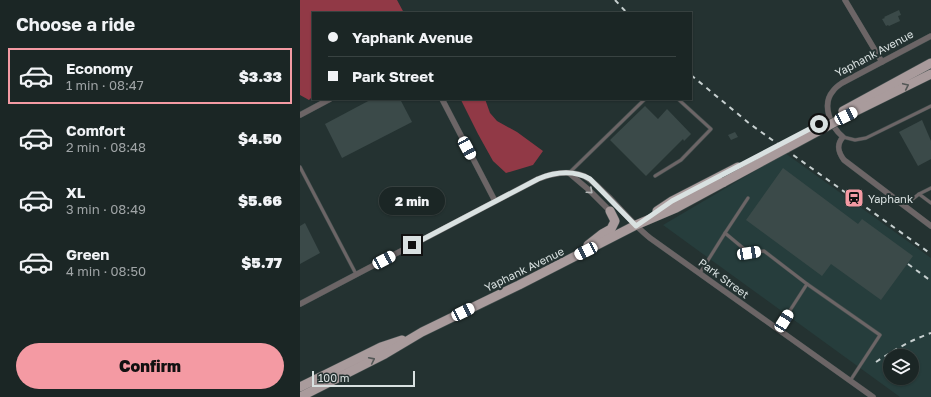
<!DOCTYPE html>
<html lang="en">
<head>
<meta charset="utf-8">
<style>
	:root { --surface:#1b2625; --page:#283232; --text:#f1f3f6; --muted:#a0a5a7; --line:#394342; --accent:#f49aa3 }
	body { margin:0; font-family:"Golos Text",sans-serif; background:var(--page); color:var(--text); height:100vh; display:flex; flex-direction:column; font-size:15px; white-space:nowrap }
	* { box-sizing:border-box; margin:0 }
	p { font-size:13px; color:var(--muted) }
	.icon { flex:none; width:22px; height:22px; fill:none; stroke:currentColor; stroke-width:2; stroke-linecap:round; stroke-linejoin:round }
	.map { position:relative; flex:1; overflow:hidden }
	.details { display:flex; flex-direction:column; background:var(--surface); width:300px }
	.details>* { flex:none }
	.banner { position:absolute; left:12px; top:12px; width:380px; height:88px; border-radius:0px; box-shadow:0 1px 3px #0004,0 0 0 1px var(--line); display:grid; align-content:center; height:88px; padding:0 16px; background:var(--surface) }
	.tools { position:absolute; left:583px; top:349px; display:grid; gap:8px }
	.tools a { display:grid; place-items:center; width:36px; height:36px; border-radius:50%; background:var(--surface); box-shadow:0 1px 3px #0004,0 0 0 1px var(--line); font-size:20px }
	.scale { position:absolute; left:12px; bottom:10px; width:103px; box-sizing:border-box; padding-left:4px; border:2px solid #d9e1e1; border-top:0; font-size:11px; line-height:14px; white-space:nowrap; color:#d9e1e1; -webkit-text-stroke:3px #243231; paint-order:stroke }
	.end { position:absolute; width:18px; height:18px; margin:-9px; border:5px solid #d9e1e1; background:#111; box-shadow:0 0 0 2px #111 }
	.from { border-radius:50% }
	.bubble { position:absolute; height:28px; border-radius:14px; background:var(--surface); box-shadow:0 1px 3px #0004,0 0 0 1px var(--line); font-size:13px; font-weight:800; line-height:28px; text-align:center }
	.car { position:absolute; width:12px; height:24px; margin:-12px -6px; border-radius:5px; box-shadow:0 0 3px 1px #0007; background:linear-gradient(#fff 24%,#345 0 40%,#fff 0 76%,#345 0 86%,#fff 0) }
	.banner b { display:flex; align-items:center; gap:14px; height:38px; font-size:15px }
	.banner b+b { border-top:1px solid var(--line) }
	.banner i { width:10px; height:10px; background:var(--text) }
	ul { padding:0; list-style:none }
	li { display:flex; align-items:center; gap:12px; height:56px; margin:0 8px 6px; padding:0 8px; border:2px solid transparent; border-radius:0px }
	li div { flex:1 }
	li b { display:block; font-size:15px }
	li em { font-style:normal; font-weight:800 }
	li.on { border-color:var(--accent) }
	li>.icon { width:36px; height:36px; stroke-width:1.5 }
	h2 { padding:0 16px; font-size:18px; line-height:48px }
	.cta { display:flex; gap:8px; margin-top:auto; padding:8px 16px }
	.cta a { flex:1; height:46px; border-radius:24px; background:var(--accent); color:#111; font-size:16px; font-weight:800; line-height:46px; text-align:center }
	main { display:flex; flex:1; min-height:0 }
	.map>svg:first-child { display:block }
	.built { fill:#263d3c; fill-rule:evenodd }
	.forest { fill:#913946 }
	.building { fill:#3b4a49 }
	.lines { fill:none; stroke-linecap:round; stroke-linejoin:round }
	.service-casing { stroke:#414e4d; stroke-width:4 }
	.minor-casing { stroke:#414e4d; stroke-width:6 }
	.primary-casing { stroke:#414e4d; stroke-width:10 }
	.service { stroke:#6c6566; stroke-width:3 }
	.minor { stroke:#6c6566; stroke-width:5.5 }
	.primary { stroke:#a99b9c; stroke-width:9 }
	.rail { stroke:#c6cfcf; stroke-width:2; stroke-dasharray:5 5; stroke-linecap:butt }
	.primary-bridge-casing { stroke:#414e4d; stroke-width:10; stroke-linecap:butt }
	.primary-bridge { stroke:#a99b9c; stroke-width:9 }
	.oneway { stroke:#535756 }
	.oneway2 { stroke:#b3b6b6 }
	.route { stroke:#d9e1e1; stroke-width:5 }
	.labels { text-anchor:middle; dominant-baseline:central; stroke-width:4; stroke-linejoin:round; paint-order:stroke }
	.street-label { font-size:11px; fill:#d9e1e1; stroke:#243231 }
	.poi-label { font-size:11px; fill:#d9e1e1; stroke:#243231; text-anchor:start }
</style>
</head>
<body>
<main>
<section class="details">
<h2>Choose a ride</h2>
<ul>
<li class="on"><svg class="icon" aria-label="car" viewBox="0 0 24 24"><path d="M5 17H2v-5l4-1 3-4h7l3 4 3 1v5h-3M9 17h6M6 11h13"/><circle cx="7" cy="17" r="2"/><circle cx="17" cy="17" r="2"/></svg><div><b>Economy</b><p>1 min · 08:47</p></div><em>$3.33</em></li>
<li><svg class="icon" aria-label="car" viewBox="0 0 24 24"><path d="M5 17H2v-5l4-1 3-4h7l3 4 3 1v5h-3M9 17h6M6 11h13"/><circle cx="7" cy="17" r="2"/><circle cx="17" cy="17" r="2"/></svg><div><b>Comfort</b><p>2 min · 08:48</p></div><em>$4.50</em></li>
<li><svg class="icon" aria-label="car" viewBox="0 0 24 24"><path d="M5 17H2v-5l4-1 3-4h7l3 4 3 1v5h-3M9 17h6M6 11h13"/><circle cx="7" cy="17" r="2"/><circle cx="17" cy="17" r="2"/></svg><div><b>XL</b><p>3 min · 08:49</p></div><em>$5.66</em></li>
<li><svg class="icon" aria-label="car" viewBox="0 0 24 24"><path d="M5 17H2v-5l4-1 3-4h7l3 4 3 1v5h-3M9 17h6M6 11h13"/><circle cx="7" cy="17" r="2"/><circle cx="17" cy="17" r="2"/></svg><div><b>Green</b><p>4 min · 08:50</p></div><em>$5.77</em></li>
</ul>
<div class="cta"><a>Confirm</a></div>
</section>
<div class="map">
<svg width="631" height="397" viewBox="0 0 631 397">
	<rect width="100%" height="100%" fill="#243231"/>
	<path class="built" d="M485 153 631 258V397H600L363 225ZM590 356H612V378H590Z"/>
	<g class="forest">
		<polygon points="0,0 97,0 104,13 13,13 13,96 9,100 0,95"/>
		<polygon points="163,99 185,99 190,113 197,121 217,132 243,151 233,165 206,173 193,161 178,134 161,100"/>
	</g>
	<g class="building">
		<polygon points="599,10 601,15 598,16 600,21 589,26 588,25 586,26 582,19 585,18 584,17"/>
		<polygon points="72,99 100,99 112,122 42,158 25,124"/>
		<polygon points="345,106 358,119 367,109 391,134 384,141 383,139 346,176 310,140"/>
		<polygon points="622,120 631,141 631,159 618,166 599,132"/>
		<polygon points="435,132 438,137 431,140 428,135"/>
		<polygon points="483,168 558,224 562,219 613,256 581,300 531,264 522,276 446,220"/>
		<polygon points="5,223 20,253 0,264 0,226"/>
	</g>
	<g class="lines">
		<defs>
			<g id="service">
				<polyline points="543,137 555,140 566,138 631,106"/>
				<polyline points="0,167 56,274"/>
				<polyline points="270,172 345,99"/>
				<polyline points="355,176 381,160 411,129 378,99"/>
				<polyline points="619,194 631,203"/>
				<polyline points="604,206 619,194 631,188"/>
				<polyline points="425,233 448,198"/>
				<polyline points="400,273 425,233 449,253 464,251 507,284 580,335 550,381"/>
				<polyline points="478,329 507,284"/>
			</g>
			<g id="minor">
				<polyline points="545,0 582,62"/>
				<path d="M631 36 542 83C539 85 535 88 533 91 521 105 531 127 543 137 536 145 538 152 544 160L631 226"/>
				<polyline points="142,99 195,201"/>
				<polyline points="0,115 30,99"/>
				<polyline points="269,173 289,190 310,211"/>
				<path d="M0 304 238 179C252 173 270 170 284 176 294 181 302 191 310 198 323 212 335 226 350 238L573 397"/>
			</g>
			<g id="primary">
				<polyline points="543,111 631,63"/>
				<polyline points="554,112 631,74"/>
				<polyline points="357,211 372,201 438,167"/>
				<polyline points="288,245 302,234 311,229 315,221 310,211"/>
				<polyline points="0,387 81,347 102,340"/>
				<polyline points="0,397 85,354 122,332 219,285 336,225 376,208 424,182"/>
			</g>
		</defs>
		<use href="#service" class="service-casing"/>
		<use href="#minor" class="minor-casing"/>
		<use href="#primary" class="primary-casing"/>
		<use href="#service" class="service"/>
		<use href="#minor" class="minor"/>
		<use href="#primary" class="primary"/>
		<g class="rail">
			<polyline points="315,0 327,13"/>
			<polyline points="391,75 450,124 631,254"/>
			<polyline points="608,264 631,281"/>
			<path d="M576 362C594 350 611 340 631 333"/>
		</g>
		<defs>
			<polyline id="primary-bridge" points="424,182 546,116"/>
		</defs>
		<use href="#primary-bridge" class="primary-bridge-casing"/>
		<use href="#primary-bridge" class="primary-bridge"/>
	</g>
	<defs><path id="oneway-chevron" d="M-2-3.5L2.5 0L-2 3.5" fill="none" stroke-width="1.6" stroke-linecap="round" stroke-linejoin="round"/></defs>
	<g class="oneway">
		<use href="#oneway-chevron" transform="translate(606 86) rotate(-25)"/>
		<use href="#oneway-chevron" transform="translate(72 360) rotate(-26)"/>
	</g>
	<use class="oneway2" href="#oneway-chevron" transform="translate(290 191) rotate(42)"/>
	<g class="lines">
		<path class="route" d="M112 245 238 179C255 172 274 170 290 179L336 226 372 201 519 124"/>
	</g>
	<defs>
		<symbol id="station-square" viewBox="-11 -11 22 22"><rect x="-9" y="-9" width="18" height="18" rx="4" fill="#f49aa3" stroke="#243231"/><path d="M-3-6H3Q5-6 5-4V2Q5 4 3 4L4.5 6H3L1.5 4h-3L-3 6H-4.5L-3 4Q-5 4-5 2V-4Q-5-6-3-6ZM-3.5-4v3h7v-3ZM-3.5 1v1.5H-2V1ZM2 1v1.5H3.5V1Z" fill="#111"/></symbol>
	</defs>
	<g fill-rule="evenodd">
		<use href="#station-square" x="543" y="187" width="22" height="22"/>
	</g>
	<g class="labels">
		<g class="street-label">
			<text transform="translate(574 53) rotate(-28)">Yaphank Avenue</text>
			<text transform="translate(224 269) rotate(-26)">Yaphank Avenue</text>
			<text transform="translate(424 278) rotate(36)">Park Street</text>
		</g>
		<g class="poi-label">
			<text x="568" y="198">Yaphank</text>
		</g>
	</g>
</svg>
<div class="tools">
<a><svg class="icon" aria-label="layers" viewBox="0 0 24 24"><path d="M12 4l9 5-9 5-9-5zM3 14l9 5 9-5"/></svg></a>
</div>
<div class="scale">100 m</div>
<i class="end from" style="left:519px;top:124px"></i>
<i class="end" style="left:112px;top:245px"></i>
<div class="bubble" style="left:79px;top:187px;width:66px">2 min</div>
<i class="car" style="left:546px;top:116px;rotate:63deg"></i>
<i class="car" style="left:167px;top:148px;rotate:152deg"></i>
<i class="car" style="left:286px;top:251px;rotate:243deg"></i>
<i class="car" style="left:449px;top:253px;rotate:81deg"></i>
<i class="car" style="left:84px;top:260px;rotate:62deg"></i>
<i class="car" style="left:163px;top:312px;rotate:64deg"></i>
<i class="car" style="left:484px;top:321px;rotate:32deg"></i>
<div class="banner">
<b><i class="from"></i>Yaphank Avenue</b>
<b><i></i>Park Street</b>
</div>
</div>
</main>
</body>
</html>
